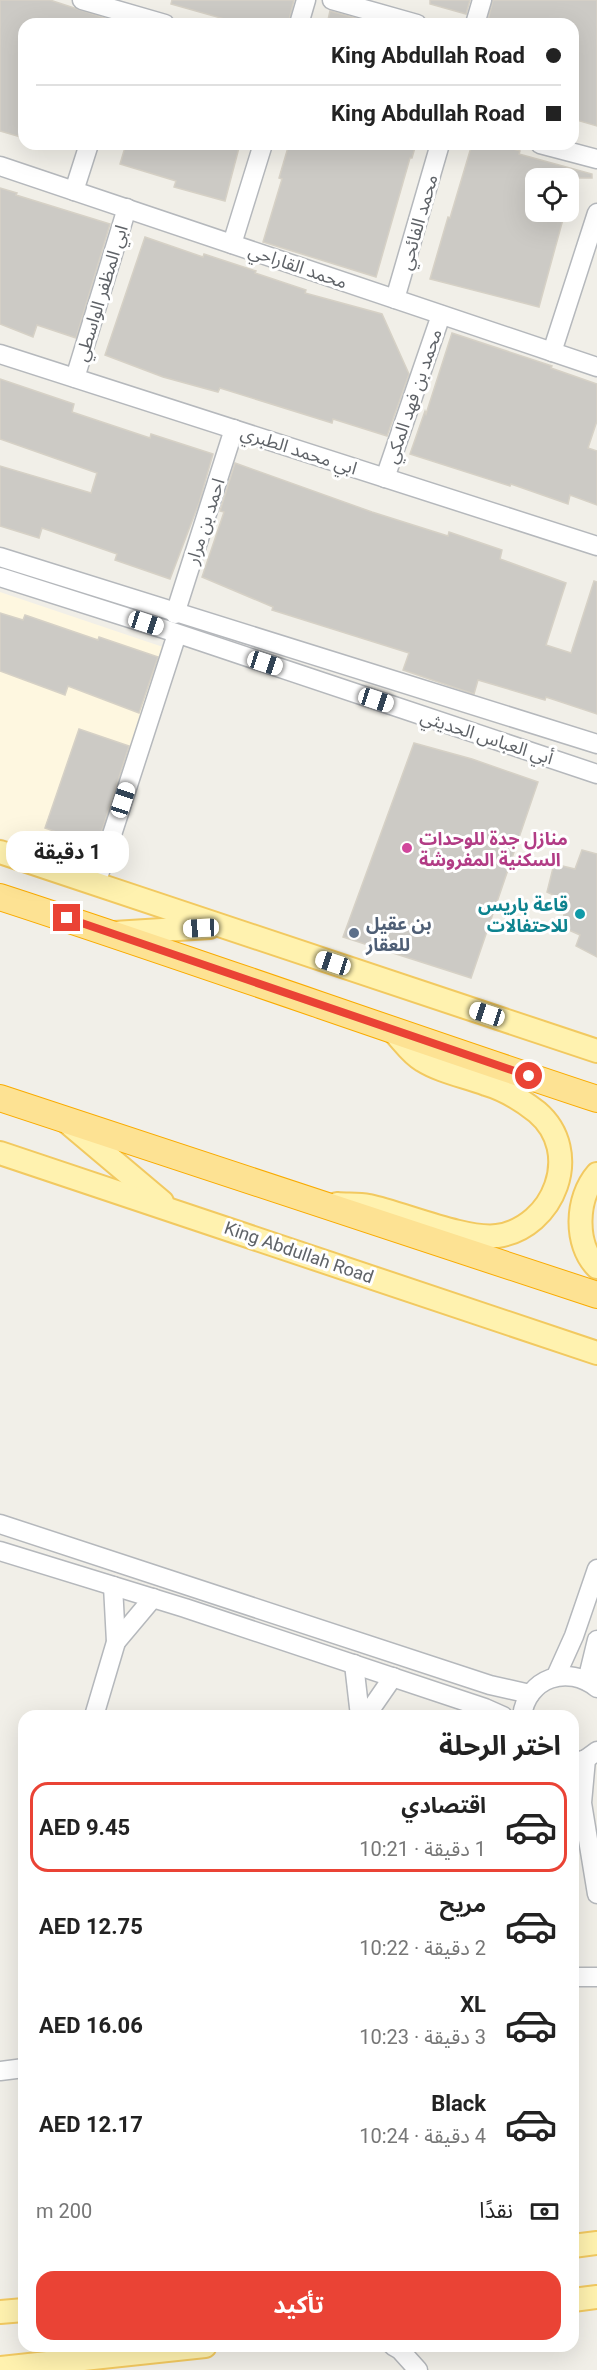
<!DOCTYPE html>
<html lang="ar">
<head>
<meta charset="utf-8">
<style>
	:root { --surface:#fff; --page:#f2f2f2; --text:#222; --muted:#767676; --line:#e0e0e0; --accent:#ea4335 }
	body { margin:0; font-family:Roboto,"Noto Sans Arabic",sans-serif; background:var(--page); color:var(--text); direction:rtl; height:100vh; display:flex; flex-direction:column; font-size:22px; white-space:nowrap }
	* { box-sizing:border-box; margin:0 }
	p { font-size:20px; color:var(--muted) }
	.icon { flex:none; width:33px; height:33px; fill:none; stroke:currentColor; stroke-width:2; stroke-linecap:round; stroke-linejoin:round }
	.map { position:relative; flex:1; overflow:hidden; direction:ltr }
	.details { position:absolute; left:18px; top:1710px; width:561px; height:642px; display:flex; flex-direction:column; background:var(--surface); border-radius:18px; box-shadow:0 6px 24px #0002; direction:rtl }
	.details>* { flex:none }
	.hud { position:absolute; left:18px; top:18px; width:561px; height:132px; border-radius:18px; box-shadow:0 6px 24px #0002; direction:rtl; display:grid; align-content:center; height:132px; padding:0 18px; background:var(--surface) }
	.fabs { position:absolute; left:525px; top:168px; display:grid; gap:12px }
	.fabs a { display:grid; place-items:center; width:54px; height:54px; border-radius:12px; background:var(--surface); box-shadow:0 6px 24px #0002; font-size:30px }
	.end { position:absolute; width:27px; height:27px; margin:-14px; border:8px solid #ea4335; background:#fff; box-shadow:0 0 0 3px #fff }
	.from { border-radius:50% }
	.bubble { position:absolute; height:42px; border-radius:18px; background:var(--surface); box-shadow:0 6px 24px #0002; font-size:20px; font-weight:700; line-height:42px; text-align:center; direction:rtl }
	.car { position:absolute; width:18px; height:36px; margin:-18px -9px; border-radius:8px; box-shadow:0 0 4px 2px #0007; background:linear-gradient(#fff 24%,#345 0 40%,#fff 0 76%,#345 0 86%,#fff 0) }
	.hud b { display:flex; align-items:center; gap:21px; height:57px; font-size:22px }
	.hud b+b { border-top:2px solid var(--line) }
	.hud i { width:15px; height:15px; background:var(--text) }
	ul { padding:0; list-style:none }
	li { display:flex; align-items:center; gap:18px; height:90px; margin:0 12px 9px; padding:0 6px; border:3px solid transparent; border-radius:18px }
	li div { flex:1 }
	li b { display:block; font-size:22px }
	li em { font-style:normal; font-weight:700 }
	li.selected { border-color:var(--accent) }
	li>.icon { width:54px; height:54px; stroke-width:1.5 }
	h2 { padding:0 18px; font-size:27px; line-height:72px }
	.pay { display:flex; align-items:center; gap:15px; height:66px; padding:0 18px; font-size:22px }
	.pay p { margin-inline-start:auto }
	.cta { display:flex; gap:12px; margin-top:auto; padding:12px 18px }
	.cta a { flex:1; height:69px; border-radius:18px; background:var(--accent); color:#fff; font-size:24px; font-weight:700; line-height:69px; text-align:center }
	.map>svg:first-child { display:block }
	.commercial { fill:#fef7e0 }
	.building { fill:#cccac5; stroke:#d6d1c6; stroke-width:1.5 }
	.lines { fill:none; stroke-linecap:round; stroke-linejoin:round }
	.minor-casing { stroke:#b5b8bc; stroke-width:21 }
	.major-casing { stroke:#f2c960; stroke-width:26 }
	.highway-casing { stroke:#f9ab00; stroke-width:28 }
	.minor { stroke:#fff; stroke-width:18 }
	.major { stroke:#fff2af; stroke-width:22 }
	.highway { stroke:#fde293; stroke-width:26 }
	.route { stroke:#ea4335; stroke-width:8 }
	.hotel-dot { fill:#d1479c; stroke:#fff; stroke-width:2 }
	.culture-dot { fill:#0f9aa8; stroke:#fff; stroke-width:2 }
	.service-dot { fill:#5c6f8a; stroke:#fff; stroke-width:2 }
	.labels { text-anchor:middle; dominant-baseline:central; stroke-width:6; stroke-linejoin:round; paint-order:stroke }
	.street-label { font-size:18px; fill:#5f6368; stroke:#fff }
	.hotel-label { font-size:18px; font-weight:bold; fill:#b23c85; stroke:#fff; text-anchor:start }
	.culture-label { font-size:18px; font-weight:bold; fill:#0d838f; stroke:#fff; text-anchor:end }
	.service-label { font-size:18px; font-weight:bold; fill:#4e5e75; stroke:#fff; text-anchor:start }
</style>
</head>
<body>
<div class="map">
<svg width="597" height="2370" viewBox="0 0 597 2370">
	<rect width="100%" height="100%" fill="#f1efe8"/>
	<polygon class="commercial" points="0,592 166,648 92,869 0,838"/>
	<g class="building">
		<polygon points="0,0 50,0 117,22 117,24 24,24 24,138 0,131"/>
		<polygon points="172,0 294,0 288,24 242,24 171,4"/>
		<polygon points="430,0 470,0 466,14 430,4"/>
		<polygon points="493,0 597,0 597,126 573,119 573,24 487,24"/>
		<polygon points="330,11 374,23 374,24 327,24"/>
		<polygon points="126,144 240,144 225,201 174,187 176,181 120,164"/>
		<polygon points="289,144 342,144 359,149 361,144 416,144 412,158 410,158 376,277 263,242 282,179 279,178"/>
		<polygon points="472,144 496,144 520,151 519,154 592,174 592,178 536,178 536,212 565,212 539,307 430,279 448,217 450,218"/>
		<polygon points="0,188 17,193 16,195 110,224 76,338 37,325 33,337 0,324"/>
		<polygon points="145,237 203,257 204,254 256,271 255,273 306,290 305,293 382,314 409,374 387,436 333,419 332,423 220,388 218,392 163,377 105,355"/>
		<polygon points="452,333 552,366 551,368 597,384 597,421 588,448 597,451 597,505 570,495 568,504 511,484 510,486 410,454 425,411 426,414"/>
		<polygon points="0,379 74,404 72,412 150,438 151,434 213,454 199,503 170,579 115,560 117,554 42,528 39,538 0,526 0,466 91,493 97,473 0,439"/>
		<polygon points="235,463 372,512 448,536 449,532 502,550 500,559 566,583 546,645 571,653 594,581 597,582 597,714 546,697 545,700 478,680 474,694 447,685 403,670 409,653 272,610 273,607 202,577 224,512 220,511"/>
		<polygon points="0,613 23,620 25,615 98,640 99,637 158,657 139,713 68,686 65,695 0,671"/>
		<polygon points="79,729 129,746 97,846 45,828"/>
		<polygon points="414,743 472,759 538,782 471,978 343,937"/>
		<polygon points="582,850 597,854 597,957 576,946 580,935 562,927 566,901 547,892 554,864 575,869"/>
	</g>
	<g class="lines">
		<defs>
			<g id="minor">
				<polyline points="82,0 165,24"/>
				<polyline points="332,0 417,24"/>
				<polyline points="299,24 306,0"/>
				<polyline points="475,24 482,0"/>
				<polyline points="540,144 597,159"/>
				<polyline points="0,166 597,367"/>
				<polyline points="74,191 89,144"/>
				<polyline points="232,244 263,144"/>
				<polyline points="395,299 440,144"/>
				<polyline points="552,352 597,213"/>
				<polyline points="0,354 597,546"/>
				<polyline points="75,378 127,208"/>
				<polyline points="385,478 441,315"/>
				<polyline points="0,557 597,744"/>
				<polyline points="0,577 167,630 597,774"/>
				<polyline points="175,614 234,429"/>
				<polyline points="96,884 177,634"/>
				<polyline points="0,1524 490,1685 530,1694"/>
				<polyline points="0,1551 185,1608 485,1708 503,1716"/>
				<polyline points="116,1642 153,1598"/>
				<polyline points="354,1664 360,1716"/>
				<polyline points="556,1676 574,1636 597,1569"/>
				<polyline points="587,1681 597,1640"/>
				<polyline points="94,1716 116,1642 113,1586"/>
				<polyline points="366,1716 393,1677"/>
				<path d="M522 1716C527 1678 568 1664 597 1688"/>
				<polyline points="586,1759 582,1803 597,1894"/>
				<polyline points="573,1763 586,1759 597,1751"/>
				<polyline points="573,1977 597,1977"/>
				<polyline points="0,2071 24,2068"/>
				<polyline points="393,2346 400,2350 418,2370"/>
			</g>
			<g id="major">
				<polyline points="0,852 597,1051"/>
				<polyline points="114,933 210,927"/>
				<polyline points="66,1121 162,1202"/>
				<polyline points="0,1153 597,1353"/>
				<path d="M597 1174C576 1198 574 1244 597 1267"/>
				<path d="M337 1204C347 1205 358 1204 369 1206 402 1213 465 1240 497 1236 554 1228 584 1152 537 1112 523 1101 503 1089 486 1084 465 1076 441 1072 422 1060 411 1054 402 1040 393 1031"/>
				<polyline points="573,2246 597,2243"/>
				<polyline points="573,2300 597,2297"/>
				<polyline points="0,2312 24,2310"/>
				<polyline points="0,2368 205,2346"/>
			</g>
			<g id="highway">
				<path d="M0 897C200 962 397 1033 597 1099"/>
				<polyline points="0,1098 597,1295"/>
			</g>
		</defs>
		<use href="#minor" class="minor-casing"/>
		<use href="#major" class="major-casing"/>
		<use href="#highway" class="highway-casing"/>
		<use href="#minor" class="minor"/>
		<use href="#major" class="major"/>
		<use href="#highway" class="highway"/>
	</g>
	<g class="lines">
		<polyline class="route" points="67,918 529,1076"/>
	</g>
	<circle class="hotel-dot" cx="407" cy="848" r="6"/>
	<circle class="culture-dot" cx="580" cy="914" r="6"/>
	<circle class="service-dot" cx="354" cy="933" r="6"/>
	<g class="labels">
		<g class="street-label">
			<text transform="translate(418 222) rotate(-74)">محمد الفائحي</text>
			<text transform="translate(298 266) rotate(19)">محمد القاراحي</text>
			<text transform="translate(101 293) rotate(-73)">ابي المظفر الواسطي</text>
			<text transform="translate(413 396) rotate(-71)">محمد بن فهد المكي</text>
			<text transform="translate(299 450) rotate(18)">ابي محمد الطبري</text>
			<text transform="translate(205 521) rotate(-72)">احمد بن مرار</text>
			<text transform="translate(487 737) rotate(18)">أبي العباس الحديثي</text>
			<text transform="translate(299 1252) rotate(19)">King Abdullah Road</text>
		</g>
		<g class="hotel-label">
			<text x="419" y="838">منازل جدة للوحدات<tspan x="419" dy="21">السكنية المفروشة</tspan></text>
		</g>
		<g class="culture-label">
			<text x="568" y="904">قاعة باريس<tspan x="568" dy="21">للاحتفالات</tspan></text>
		</g>
		<g class="service-label">
			<text x="366" y="923">بن عقيل<tspan x="366" dy="21">للعقار</tspan></text>
		</g>
	</g>
</svg>
<div class="fabs">
<a><svg class="icon" aria-label="locate" viewBox="0 0 24 24"><circle cx="12" cy="12" r="6"/><path d="M12 2v4M12 18v4M2 12h4M18 12h4"/></svg></a>
</div>
<i class="end from" style="left:529px;top:1076px"></i>
<i class="end" style="left:67px;top:918px"></i>
<div class="bubble" style="left:6px;top:831px;width:123px">1 دقيقة</div>
<i class="car" style="left:146px;top:623px;rotate:108deg"></i>
<i class="car" style="left:265px;top:663px;rotate:108deg"></i>
<i class="car" style="left:376px;top:700px;rotate:108deg"></i>
<i class="car" style="left:123px;top:800px;rotate:18deg"></i>
<i class="car" style="left:201px;top:928px;rotate:267deg"></i>
<i class="car" style="left:333px;top:963px;rotate:288deg"></i>
<i class="car" style="left:487px;top:1014px;rotate:288deg"></i>
<div class="hud">
<b><i class="from"></i>King Abdullah Road</b>
<b><i></i>King Abdullah Road</b>
</div>
<section class="details">
<h2>اختر الرحلة</h2>
<ul>
<li class="selected"><svg class="icon" aria-label="car" viewBox="0 0 24 24"><path d="M5 17H2v-5l4-1 3-4h7l3 4 3 1v5h-3M9 17h6M6 11h13"/><circle cx="7" cy="17" r="2"/><circle cx="17" cy="17" r="2"/></svg><div><b>اقتصادي</b><p>1 دقيقة · 10:21</p></div><em>AED 9.45</em></li>
<li><svg class="icon" aria-label="car" viewBox="0 0 24 24"><path d="M5 17H2v-5l4-1 3-4h7l3 4 3 1v5h-3M9 17h6M6 11h13"/><circle cx="7" cy="17" r="2"/><circle cx="17" cy="17" r="2"/></svg><div><b>مريح</b><p>2 دقيقة · 10:22</p></div><em>AED 12.75</em></li>
<li><svg class="icon" aria-label="car" viewBox="0 0 24 24"><path d="M5 17H2v-5l4-1 3-4h7l3 4 3 1v5h-3M9 17h6M6 11h13"/><circle cx="7" cy="17" r="2"/><circle cx="17" cy="17" r="2"/></svg><div><b>XL</b><p>3 دقيقة · 10:23</p></div><em>AED 16.06</em></li>
<li><svg class="icon" aria-label="car" viewBox="0 0 24 24"><path d="M5 17H2v-5l4-1 3-4h7l3 4 3 1v5h-3M9 17h6M6 11h13"/><circle cx="7" cy="17" r="2"/><circle cx="17" cy="17" r="2"/></svg><div><b>Black</b><p>4 دقيقة · 10:24</p></div><em>AED 12.17</em></li>
</ul>
<div class="pay"><svg class="icon" aria-label="cash" viewBox="0 0 24 24"><path d="M3 7h18v10H3z"/><circle cx="12" cy="12" r="2"/></svg>نقدًا<p>200 m</p></div>
<div class="cta"><a>تأكيد</a></div>
</section>
</div>
</body>
</html>
